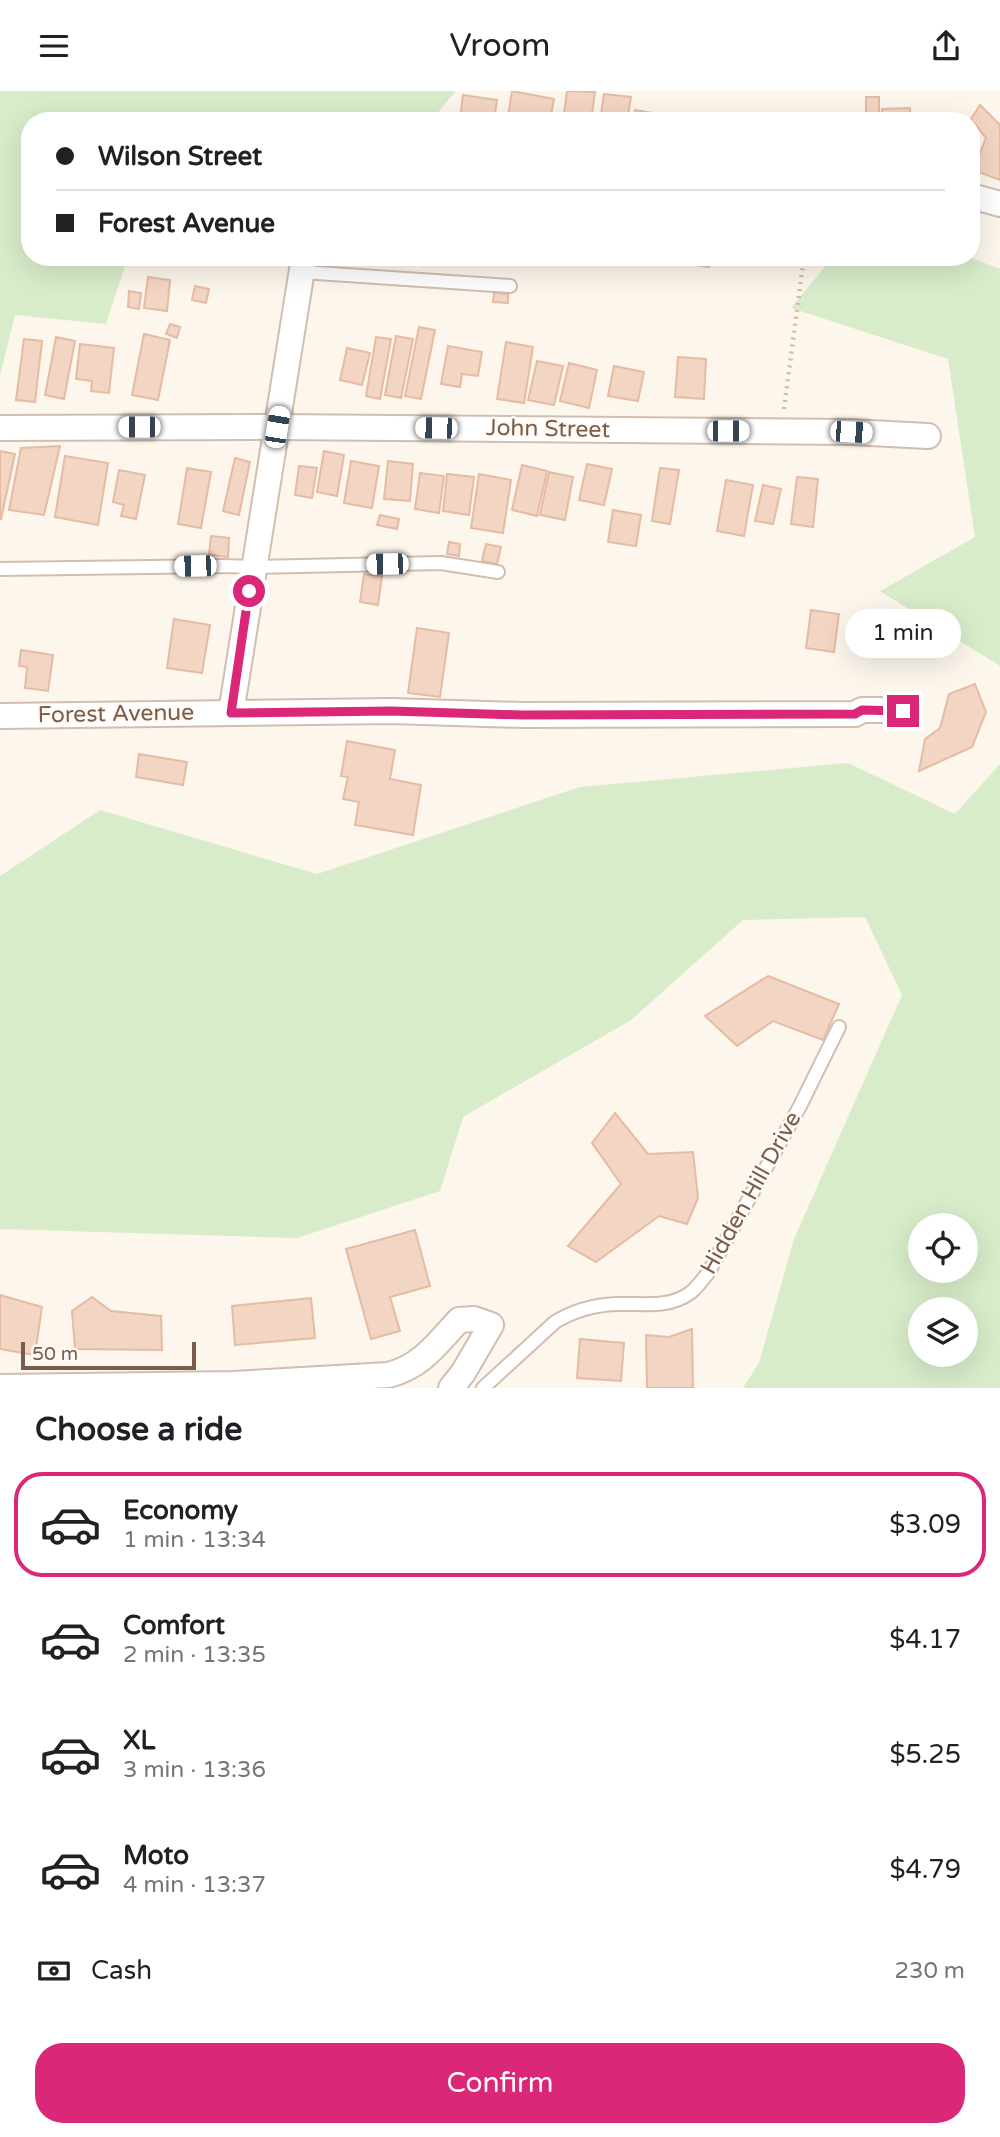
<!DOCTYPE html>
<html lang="en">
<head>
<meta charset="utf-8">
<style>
	:root { --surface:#fff; --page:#f2f2f2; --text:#202124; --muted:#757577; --line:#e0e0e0; --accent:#db2777 }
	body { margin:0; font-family:"Varela Round",sans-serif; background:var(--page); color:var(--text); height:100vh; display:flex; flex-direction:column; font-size:26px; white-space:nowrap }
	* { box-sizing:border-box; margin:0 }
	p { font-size:23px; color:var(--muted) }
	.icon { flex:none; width:38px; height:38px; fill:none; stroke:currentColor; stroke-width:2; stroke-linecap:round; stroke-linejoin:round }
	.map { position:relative; height:1297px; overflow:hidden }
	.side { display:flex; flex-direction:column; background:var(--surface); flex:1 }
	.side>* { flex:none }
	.guide { position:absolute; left:21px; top:21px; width:959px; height:154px; border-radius:28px; box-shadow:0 7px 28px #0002; display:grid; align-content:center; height:154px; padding:0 35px; background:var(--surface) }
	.buttons { position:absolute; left:908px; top:1122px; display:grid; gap:14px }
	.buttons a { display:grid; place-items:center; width:70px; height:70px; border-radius:50%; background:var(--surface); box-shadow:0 7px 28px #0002; font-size:35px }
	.scale { position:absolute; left:21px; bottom:18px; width:175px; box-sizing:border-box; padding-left:7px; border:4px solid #7a5c4d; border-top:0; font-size:19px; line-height:24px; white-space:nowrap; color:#7a5c4d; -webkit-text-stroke:5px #fffaf3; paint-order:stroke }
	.end { position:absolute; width:32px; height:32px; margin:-16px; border:9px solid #db2777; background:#fff; box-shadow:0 0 0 4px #fff }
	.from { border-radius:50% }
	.bubble { position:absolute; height:49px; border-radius:24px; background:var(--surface); box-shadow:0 7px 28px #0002; font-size:23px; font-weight:600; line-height:49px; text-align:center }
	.car { position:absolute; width:21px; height:42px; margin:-21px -10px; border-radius:9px; box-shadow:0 0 5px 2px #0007; background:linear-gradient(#fff 24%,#345 0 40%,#fff 0 76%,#345 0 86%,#fff 0) }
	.guide b { display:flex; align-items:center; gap:24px; height:66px; font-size:26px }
	.guide b+b { border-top:2px solid var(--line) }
	.guide i { width:18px; height:18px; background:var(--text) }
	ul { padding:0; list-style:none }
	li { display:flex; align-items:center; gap:21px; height:105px; margin:0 14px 10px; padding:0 21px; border:4px solid transparent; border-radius:28px }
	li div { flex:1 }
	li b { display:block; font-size:26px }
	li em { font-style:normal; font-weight:600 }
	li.on { border-color:var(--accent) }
	li>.icon { width:63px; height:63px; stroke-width:1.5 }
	h2 { padding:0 35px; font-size:32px; line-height:84px }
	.pay { display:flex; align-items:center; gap:18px; height:77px; padding:0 35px; font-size:26px }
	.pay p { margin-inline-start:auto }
	.cta { display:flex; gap:14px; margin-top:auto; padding:14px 35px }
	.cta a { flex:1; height:80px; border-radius:28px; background:var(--accent); color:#fff; font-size:28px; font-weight:600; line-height:80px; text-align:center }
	header { display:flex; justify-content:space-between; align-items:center; height:91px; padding:0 35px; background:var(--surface); font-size:32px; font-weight:600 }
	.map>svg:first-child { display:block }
	.green { fill:#d8ecc9; fill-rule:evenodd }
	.building { fill:#f3d5c3; stroke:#e6bba3; stroke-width:2 }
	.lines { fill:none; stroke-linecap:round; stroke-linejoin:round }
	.lane-casing { stroke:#d1beb0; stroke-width:16 }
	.street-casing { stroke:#d1beb0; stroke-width:28 }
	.path { stroke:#d9b8a5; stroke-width:4.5; stroke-dasharray:2 5; stroke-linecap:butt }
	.lane { stroke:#fff; stroke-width:12 }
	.street { stroke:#fff; stroke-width:24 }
	.route { stroke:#db2777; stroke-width:9 }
	.labels { text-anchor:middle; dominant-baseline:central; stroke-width:5; stroke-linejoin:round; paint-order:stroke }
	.street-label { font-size:23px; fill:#7a5c4d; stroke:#fffaf3 }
</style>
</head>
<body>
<header><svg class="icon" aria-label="menu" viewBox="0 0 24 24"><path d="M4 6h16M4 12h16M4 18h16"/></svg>Vroom<svg class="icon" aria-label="share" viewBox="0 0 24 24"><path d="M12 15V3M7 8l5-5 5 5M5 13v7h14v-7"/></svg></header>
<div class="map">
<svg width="1000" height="1297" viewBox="0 0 1000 1297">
	<rect width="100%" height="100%" fill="#fdf6ec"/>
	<g class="green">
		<polygon points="0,0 456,0 435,25 386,30 30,30 30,166 128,166 106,233 15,224 0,285"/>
		<polygon points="833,166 969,166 1000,178 1000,575 880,500 975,446 948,268 791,217"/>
		<path d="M848 672 955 723 1000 673V1297H743L759 1272 794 1148 902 904 865 826 743 829 631 929 463 1026 440 1100 297 1147 0 1138V785L100 719 317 783 580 696ZM920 1134H966V1180H920ZM920 1218H966V1264H920Z"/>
	</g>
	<g class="building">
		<polygon points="512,0 554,8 550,30 526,30 508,26"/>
		<polygon points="567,0 595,1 591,30 563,30"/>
		<polygon points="604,3 631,6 627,30 600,30"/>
		<polygon points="463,4 497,9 494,30 460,28"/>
		<rect x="866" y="6" width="13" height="24"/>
		<polygon points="980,14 1000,34 1000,89 973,79 986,47 971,28"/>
		<polygon points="910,17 911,30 882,30 882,18"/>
		<polygon points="635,19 659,23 658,30 633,30"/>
		<polygon points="690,166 710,166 709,176 689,173"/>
		<polygon points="148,186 170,189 167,220 144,217"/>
		<polygon points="195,195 209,198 206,212 192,209"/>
		<polygon points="129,200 141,202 139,218 128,216"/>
		<polygon points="494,202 508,203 508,212 493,211"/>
		<polygon points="170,233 180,236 177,247 166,243"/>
		<polygon points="419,236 435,239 421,308 405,305"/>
		<polygon points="144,243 170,249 158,309 132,304"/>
		<polygon points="396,245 413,248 401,307 385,304"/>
		<polygon points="56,246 75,250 64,308 45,304"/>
		<polygon points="376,246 391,248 380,308 366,305"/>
		<polygon points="24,248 42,250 35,311 16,309"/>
		<polygon points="506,251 533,256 524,312 497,308"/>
		<polygon points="80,253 114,257 109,302 91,300 92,290 76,288"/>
		<polygon points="448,255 482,261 478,285 462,283 460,296 441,293"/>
		<polygon points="347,257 370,262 362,294 340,289"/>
		<polygon points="678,266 706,268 704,308 675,306"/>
		<polygon points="537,270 563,275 554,314 528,309"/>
		<polygon points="569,272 597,279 589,317 560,310"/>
		<polygon points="614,275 644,281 638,310 608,305"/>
		<polygon points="60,355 44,424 9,419 21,357"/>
		<polygon points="0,360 15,363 1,428 0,428"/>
		<polygon points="324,360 344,364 337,405 317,401"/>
		<polygon points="65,365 108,372 98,434 55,426"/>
		<polygon points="235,367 250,371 239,424 223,420"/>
		<polygon points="351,370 379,375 372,417 344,412"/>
		<polygon points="388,370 413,373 410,410 384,408"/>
		<polygon points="587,373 612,378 604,414 579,409"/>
		<polygon points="522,374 547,380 537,425 512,419"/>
		<polygon points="299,375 317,377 312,407 295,404"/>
		<polygon points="187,377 211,381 201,437 178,433"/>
		<polygon points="660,377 679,379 670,433 652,430"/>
		<polygon points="119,379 145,384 136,428 121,425 124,414 113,411"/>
		<polygon points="549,381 573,386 565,429 540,424"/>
		<polygon points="420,382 444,385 439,422 415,418"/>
		<polygon points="447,383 474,386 469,424 443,420"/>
		<polygon points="479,383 511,389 503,442 471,437"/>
		<polygon points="797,386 818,388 813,436 791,433"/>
		<polygon points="726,389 753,394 744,445 717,440"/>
		<polygon points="763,394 781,398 773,433 755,430"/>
		<polygon points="613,419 641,424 636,455 608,451"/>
		<polygon points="380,424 399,428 397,438 377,434"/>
		<polygon points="211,445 229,447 228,466 209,464"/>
		<polygon points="449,451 460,453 459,465 447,463"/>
		<polygon points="486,453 501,456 497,473 482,470"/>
		<polygon points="364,483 382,485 378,514 360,511"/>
		<polygon points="811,519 839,523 834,561 806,557"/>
		<polygon points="174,528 210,534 202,582 167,577"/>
		<polygon points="417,537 449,542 440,606 408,602"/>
		<polygon points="21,559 53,564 48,600 25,597 27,576 19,575"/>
		<polygon points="975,593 986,621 972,656 919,680 925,648 940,637 949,603"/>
		<polygon points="347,650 395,659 390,688 421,694 413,744 355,734 359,711 343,708 348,686 341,685"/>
		<polygon points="139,663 187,671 183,694 136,686"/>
		<polygon points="768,885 839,913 823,949 773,930 737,955 705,925"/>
		<polygon points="615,1022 648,1063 693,1061 698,1107 687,1133 659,1125 596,1171 568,1155 621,1093 592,1052"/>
		<polygon points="415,1139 430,1195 390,1206 400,1240 371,1248 346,1158"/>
		<polygon points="0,1204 42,1216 35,1264 0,1258"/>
		<polygon points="92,1206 111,1220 161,1225 162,1259 75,1258 72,1220"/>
		<polygon points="311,1207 315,1247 235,1254 232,1215"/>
		<polygon points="692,1238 693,1297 647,1297 646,1244 669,1246"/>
		<polygon points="580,1248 624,1252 621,1290 577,1287"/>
	</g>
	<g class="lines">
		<defs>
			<g id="lane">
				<polyline points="302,181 510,195"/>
				<polyline points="0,478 223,475 253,476 441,472 498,481"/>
				<path d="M483 1297 555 1231C573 1220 594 1214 616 1213 641 1212 668 1218 690 1202 697 1197 702 1189 708 1182L800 1015 839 936"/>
			</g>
			<g id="street">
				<polyline points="971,105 1000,113"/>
				<polyline points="0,337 277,336 851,341 928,345"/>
				<polyline points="231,622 304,166"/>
				<polyline points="0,625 391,620 522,624 855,623 862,619 903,619"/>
				<path d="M0 1296 233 1293 388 1284C421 1276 437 1253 459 1229L474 1228 491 1234 463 1282 451 1297"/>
			</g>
		</defs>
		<use href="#lane" class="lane-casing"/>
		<use href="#street" class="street-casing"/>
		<polyline class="path" points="784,318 804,166"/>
		<use href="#lane" class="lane"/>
		<use href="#street" class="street"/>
	</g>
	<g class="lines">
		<polyline class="route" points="249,500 231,622 391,620 522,624 855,623 862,619 903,620"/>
	</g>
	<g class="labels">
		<g class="street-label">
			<text transform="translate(548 338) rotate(1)">John Street</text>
			<text transform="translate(116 623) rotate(-1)">Forest Avenue</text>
			<text transform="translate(751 1102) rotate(-61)">Hidden Hill Drive</text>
		</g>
	</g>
</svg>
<div class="buttons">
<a><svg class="icon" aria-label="locate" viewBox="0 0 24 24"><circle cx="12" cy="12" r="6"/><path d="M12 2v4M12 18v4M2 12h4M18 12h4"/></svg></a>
<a><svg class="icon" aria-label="layers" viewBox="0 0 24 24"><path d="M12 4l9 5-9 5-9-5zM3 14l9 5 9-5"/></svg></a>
</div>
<div class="scale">50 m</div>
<i class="end from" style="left:249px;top:500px"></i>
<i class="end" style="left:903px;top:620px"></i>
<div class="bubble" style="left:845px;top:518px;width:116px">1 min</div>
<i class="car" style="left:139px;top:336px;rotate:270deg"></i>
<i class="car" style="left:277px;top:336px;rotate:9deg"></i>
<i class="car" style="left:436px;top:337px;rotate:271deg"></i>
<i class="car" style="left:728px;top:340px;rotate:90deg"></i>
<i class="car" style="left:851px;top:341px;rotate:93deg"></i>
<i class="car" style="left:387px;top:473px;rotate:269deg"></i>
<i class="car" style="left:195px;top:475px;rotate:269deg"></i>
<div class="guide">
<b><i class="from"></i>Wilson Street</b>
<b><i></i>Forest Avenue</b>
</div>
</div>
<section class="side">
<h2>Choose a ride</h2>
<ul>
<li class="on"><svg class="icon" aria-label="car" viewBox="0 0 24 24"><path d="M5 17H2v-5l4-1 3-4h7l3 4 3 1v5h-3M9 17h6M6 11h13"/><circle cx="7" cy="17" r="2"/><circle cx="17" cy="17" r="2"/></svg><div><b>Economy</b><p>1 min · 13:34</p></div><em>$3.09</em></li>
<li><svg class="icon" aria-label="car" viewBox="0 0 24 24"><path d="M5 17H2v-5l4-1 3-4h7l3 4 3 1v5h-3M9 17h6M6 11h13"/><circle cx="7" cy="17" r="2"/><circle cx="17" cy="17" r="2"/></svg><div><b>Comfort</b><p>2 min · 13:35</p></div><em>$4.17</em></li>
<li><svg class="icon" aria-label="car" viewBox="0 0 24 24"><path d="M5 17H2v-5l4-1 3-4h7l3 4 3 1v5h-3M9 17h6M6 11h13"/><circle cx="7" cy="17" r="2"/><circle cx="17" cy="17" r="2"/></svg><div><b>XL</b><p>3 min · 13:36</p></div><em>$5.25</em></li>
<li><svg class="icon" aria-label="car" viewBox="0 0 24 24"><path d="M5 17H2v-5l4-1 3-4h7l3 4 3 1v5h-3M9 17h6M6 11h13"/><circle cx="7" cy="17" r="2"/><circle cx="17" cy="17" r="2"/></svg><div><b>Moto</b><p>4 min · 13:37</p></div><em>$4.79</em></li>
</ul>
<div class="pay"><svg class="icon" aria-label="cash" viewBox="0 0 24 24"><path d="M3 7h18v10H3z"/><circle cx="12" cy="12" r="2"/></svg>Cash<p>230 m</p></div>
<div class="cta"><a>Confirm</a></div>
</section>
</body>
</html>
